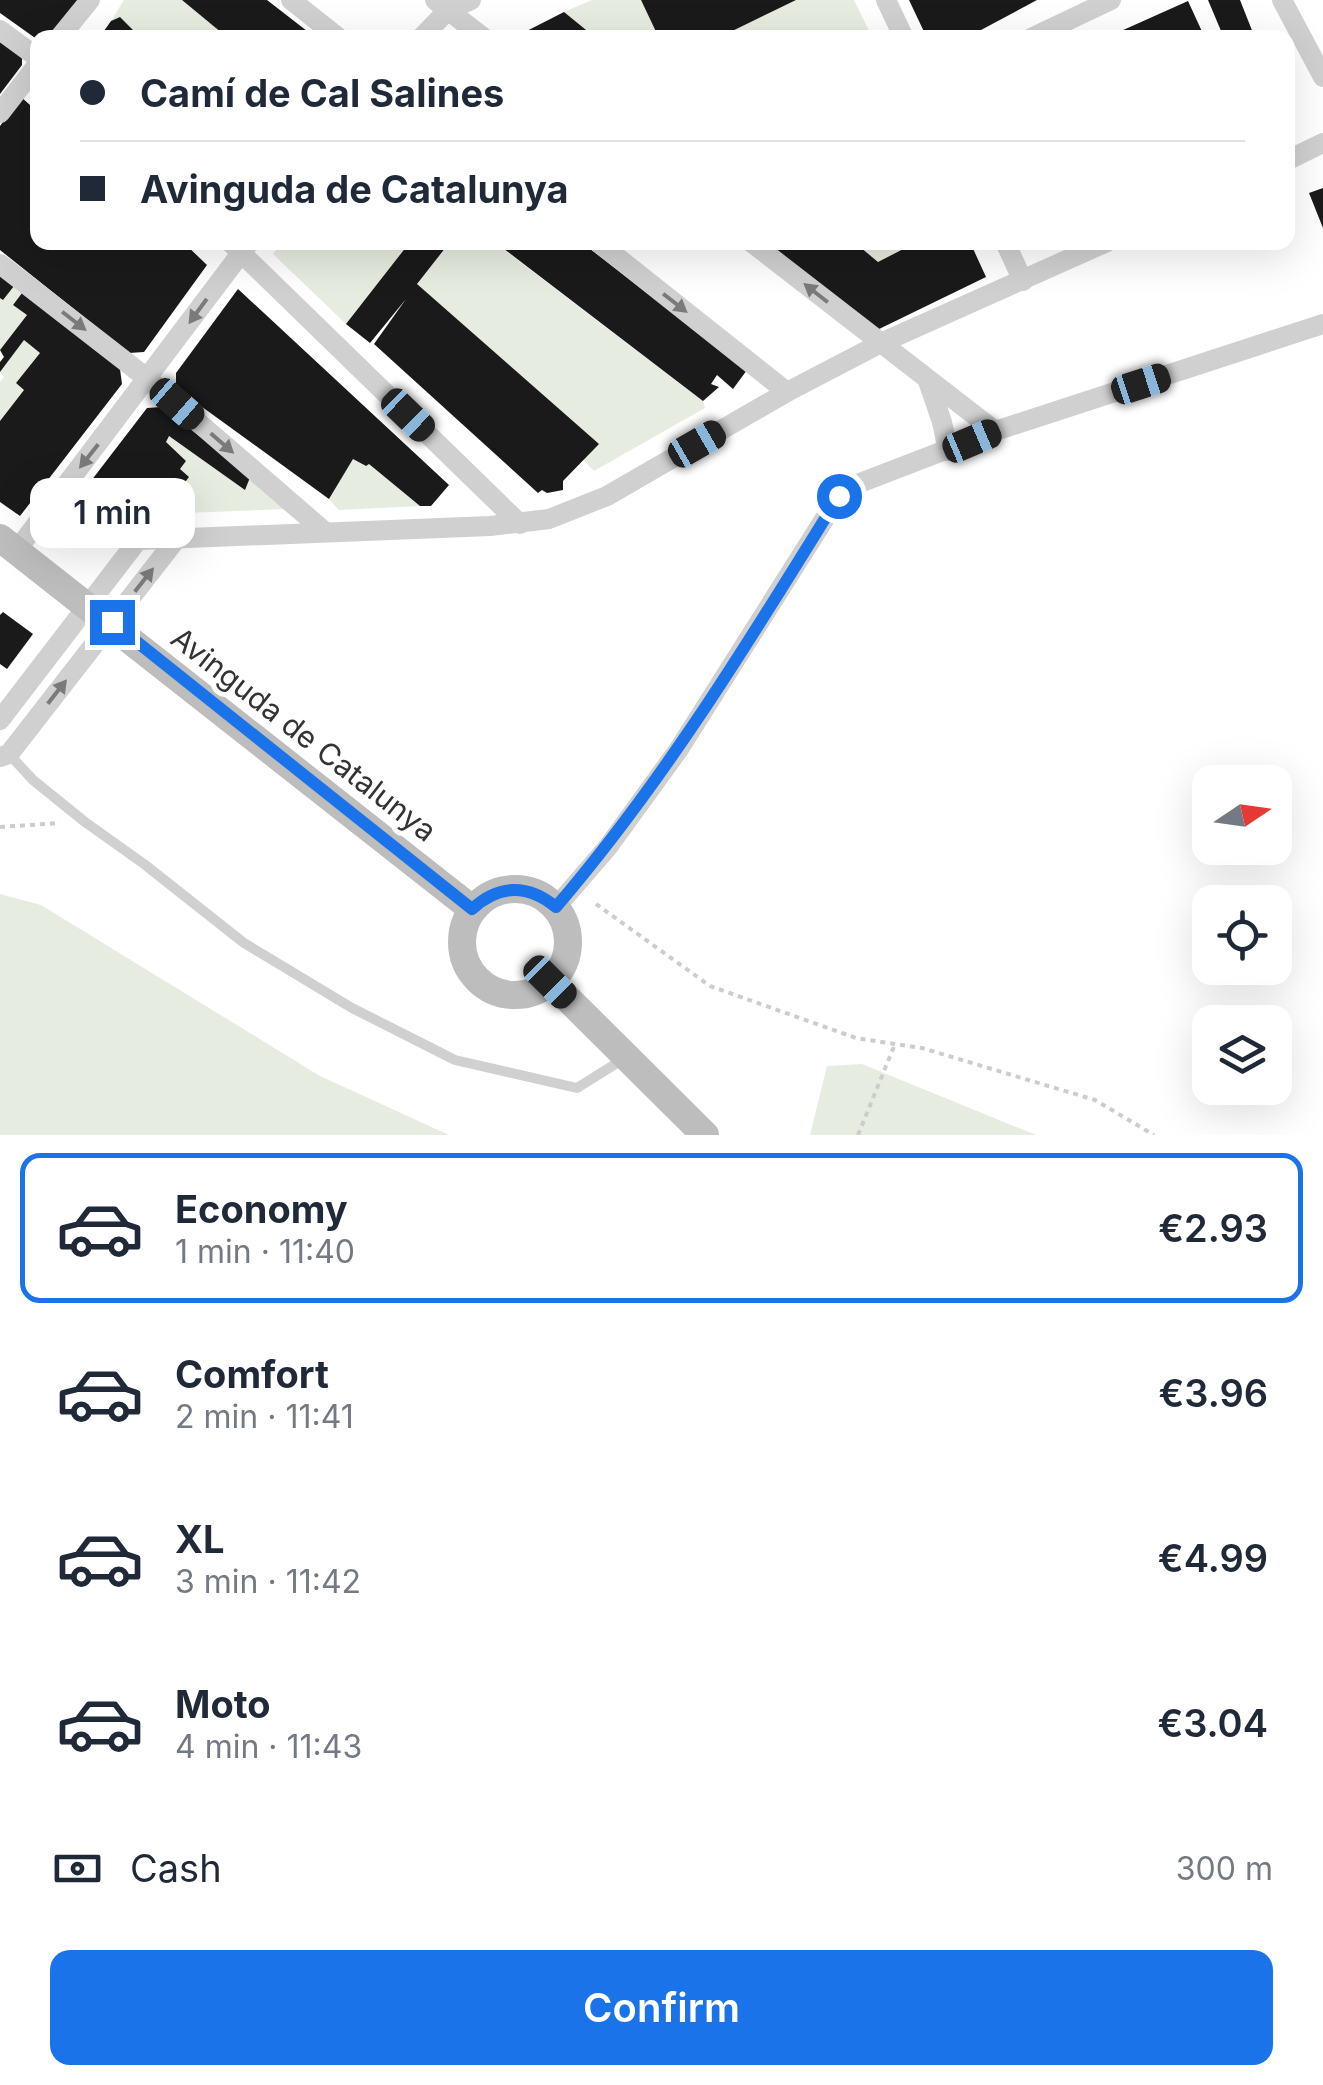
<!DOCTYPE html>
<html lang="en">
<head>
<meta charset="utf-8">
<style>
	:root { --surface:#fff; --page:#f6f6f7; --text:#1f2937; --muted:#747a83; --line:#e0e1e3; --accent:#1a73e8 }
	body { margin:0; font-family:Inter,sans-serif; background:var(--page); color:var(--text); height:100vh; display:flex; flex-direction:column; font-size:38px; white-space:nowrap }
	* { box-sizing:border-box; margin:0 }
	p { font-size:32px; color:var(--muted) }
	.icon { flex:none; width:55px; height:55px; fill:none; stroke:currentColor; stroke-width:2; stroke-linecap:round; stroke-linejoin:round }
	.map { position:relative; height:1135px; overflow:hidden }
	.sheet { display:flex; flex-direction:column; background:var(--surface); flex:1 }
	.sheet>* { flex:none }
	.top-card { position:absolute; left:30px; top:30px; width:1265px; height:220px; border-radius:20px; box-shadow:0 10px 40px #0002; display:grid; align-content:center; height:220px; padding:0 50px; background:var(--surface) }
	.needle { width:65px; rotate:77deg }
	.controls { position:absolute; left:1192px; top:765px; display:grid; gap:20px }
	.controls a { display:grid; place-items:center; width:100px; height:100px; border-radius:20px; background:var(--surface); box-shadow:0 10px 40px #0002; font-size:50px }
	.end { position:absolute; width:45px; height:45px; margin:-22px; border:12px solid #1a73e8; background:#fff; box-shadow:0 0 0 5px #fff }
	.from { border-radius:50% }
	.bubble { position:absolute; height:70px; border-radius:20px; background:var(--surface); box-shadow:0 10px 40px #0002; font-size:32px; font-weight:600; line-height:70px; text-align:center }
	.car { position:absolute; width:30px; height:60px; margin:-30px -15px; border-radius:12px; box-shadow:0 0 8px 2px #0007; background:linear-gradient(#222 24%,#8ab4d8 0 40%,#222 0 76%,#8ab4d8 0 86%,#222 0) }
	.top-card b { display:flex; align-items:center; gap:35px; height:95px; font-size:38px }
	.top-card b+b { border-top:2px solid var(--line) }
	.top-card i { width:25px; height:25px; background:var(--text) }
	ul { padding:18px 0 0; list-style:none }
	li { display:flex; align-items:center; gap:30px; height:150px; margin:0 20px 15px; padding:0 30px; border:5px solid transparent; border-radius:20px }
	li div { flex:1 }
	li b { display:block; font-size:38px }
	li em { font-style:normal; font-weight:600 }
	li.active { border-color:var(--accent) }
	li>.icon { width:90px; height:90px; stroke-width:1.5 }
	.pay { display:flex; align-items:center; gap:25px; height:110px; padding:0 50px; font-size:38px }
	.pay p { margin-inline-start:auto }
	.action { display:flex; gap:20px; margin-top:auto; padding:20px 50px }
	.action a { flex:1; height:115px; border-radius:20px; background:var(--accent); color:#fff; font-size:40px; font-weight:600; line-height:115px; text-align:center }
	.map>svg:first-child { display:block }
	.green { fill:#e6ecdf }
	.building { fill:#1a1a1a }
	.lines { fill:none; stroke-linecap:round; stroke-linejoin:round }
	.path { stroke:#cdcdcd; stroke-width:4; stroke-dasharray:5 5; stroke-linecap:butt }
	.lane { stroke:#d0d0d0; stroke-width:10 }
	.street { stroke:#d0d0d0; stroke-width:20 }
	.secondary { stroke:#bdbdbd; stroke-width:28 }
	.oneway { fill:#7a7a7a }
	.route { stroke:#1a73e8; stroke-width:12 }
	.labels { text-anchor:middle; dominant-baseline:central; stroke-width:10; stroke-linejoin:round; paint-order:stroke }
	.street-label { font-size:30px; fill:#333; stroke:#fff }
</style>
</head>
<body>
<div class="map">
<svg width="1323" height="1135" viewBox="0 0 1323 1135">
	<rect width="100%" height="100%" fill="#fff"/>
	<g class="green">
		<polygon points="124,0 182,0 228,37 141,37 120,17 111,21"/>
		<polygon points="592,0 641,0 659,37 596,37 564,12"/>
		<polygon points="796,0 854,0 872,37 718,38"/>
		<polygon points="282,243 410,243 346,324 273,254"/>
		<polygon points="450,243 495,243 703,401 705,408 594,471 417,284"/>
		<polygon points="854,243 917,243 878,262"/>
		<polygon points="14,286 22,293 13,305 27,315 0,350 0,298"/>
		<polygon points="24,340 40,353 16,383 24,390 0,421 0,382 4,377 0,372"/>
		<polygon points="169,436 245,489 251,475 286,509 108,516 132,487 161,513 189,477 180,469 186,461 166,442"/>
		<polygon points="353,459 365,466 369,464 420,506 339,510 329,499"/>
		<polygon points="0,894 41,905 320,1076 449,1135 0,1135"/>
		<polygon points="862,1064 1036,1135 810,1135 827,1066"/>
	</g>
	<g class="building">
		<polygon points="0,0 80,0 53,38 38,38 38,40 0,13"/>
		<polygon points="182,0 267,0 316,38 228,38"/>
		<polygon points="641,0 796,0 718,38 659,38"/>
		<polygon points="909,0 1037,0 966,38 927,38"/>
		<polygon points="1208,0 1240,0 1255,38 1224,38"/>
		<polygon points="1188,1 1205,38 1124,38 1121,31"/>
		<polygon points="564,12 596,38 513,38"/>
		<polygon points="120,17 141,38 99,38 111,21"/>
		<polygon points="0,39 22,57 22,65 0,94"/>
		<polygon points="21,97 38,112 38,242 183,242 207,265 144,352 129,353 0,250 0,126"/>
		<polygon points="1323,188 1323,228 1309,193"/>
		<polygon points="410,242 450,242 417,284 599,444 563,481 563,490 547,493 542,490 538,493 374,344 406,299 370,343 346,324"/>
		<polygon points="495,242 581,242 747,370 733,389 717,375 711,384 719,387 703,401"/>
		<polygon points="760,242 854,242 878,262 917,242 970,242 986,277 875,331"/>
		<polygon points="0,276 14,286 3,300 0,298"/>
		<polygon points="238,289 449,485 431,506 420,506 369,464 366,466 353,459 329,499 176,388 176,373"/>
		<polygon points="22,293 120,369 122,384 20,516 0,502 0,421 24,390 16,383 40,353 24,340 0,372 0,362 4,357 0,350 27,315 13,305"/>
		<polygon points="161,407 251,475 245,490 169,436 166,442 186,461 180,469 189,477 161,514 132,487 108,516 81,494 147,408"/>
		<polygon points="3,612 33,634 7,669 0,664 0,615"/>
	</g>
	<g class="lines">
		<g class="path">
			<polyline points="0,827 60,823"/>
			<polyline points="596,904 710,986 856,1038 922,1048 1095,1100 1154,1135"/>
			<polyline points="858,1135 895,1044"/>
		</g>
		<polyline class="lane" points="9,754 33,780 85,822 144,864 244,943 352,1008 455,1060 577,1088 625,1058"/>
		<g class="street">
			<polyline points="291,0 339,38"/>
			<polyline points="435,0 484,38"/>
			<polyline points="886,0 904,38"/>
			<polyline points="1282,0 1323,77"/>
			<polyline points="0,30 38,58"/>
			<polyline points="59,38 90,0"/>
			<polyline points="421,38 448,10 471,0"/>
			<polyline points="1031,38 1111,0"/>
			<polyline points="0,113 38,64"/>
			<polyline points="1288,160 1323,143"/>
			<polyline points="230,242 520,524"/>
			<polyline points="598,242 787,392"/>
			<polyline points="751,242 995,431"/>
			<polyline points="1005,242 1023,281"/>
			<polyline points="0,264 148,379 324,531"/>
			<polyline points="928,381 942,422 948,451"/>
			<polyline points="17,550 248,244"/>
			<polyline points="0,720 138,540 490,526 549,519 607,496 787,392 881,343 1107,242"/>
			<polyline points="0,757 9,754 177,538"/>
			<polyline points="556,907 608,847 679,749 839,496 852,486 995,431 1323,324"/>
		</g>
		<g class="secondary">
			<polyline points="0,538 472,909"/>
			<circle cx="515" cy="942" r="53"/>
			<polyline points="551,982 705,1135"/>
		</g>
	</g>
	<defs><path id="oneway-solid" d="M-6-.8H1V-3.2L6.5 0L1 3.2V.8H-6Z" transform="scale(2.5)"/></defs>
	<g class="oneway">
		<use href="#oneway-solid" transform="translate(816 293) rotate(-142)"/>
		<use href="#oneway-solid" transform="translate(675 303) rotate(38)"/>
		<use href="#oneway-solid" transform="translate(198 311) rotate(126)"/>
		<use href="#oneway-solid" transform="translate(74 321) rotate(38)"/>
		<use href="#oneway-solid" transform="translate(222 443) rotate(41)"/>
		<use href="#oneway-solid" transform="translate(89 456) rotate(128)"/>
		<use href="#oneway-solid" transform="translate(144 580) rotate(-52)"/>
		<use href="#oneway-solid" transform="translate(57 692) rotate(-52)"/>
	</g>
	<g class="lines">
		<path class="route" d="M112 622 472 909C499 884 528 884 556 907 665 780 751 638 839 496"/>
	</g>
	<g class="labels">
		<g class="street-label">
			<text transform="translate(304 734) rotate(38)">Avinguda de Catalunya</text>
		</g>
	</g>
</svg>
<div class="controls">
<a><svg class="needle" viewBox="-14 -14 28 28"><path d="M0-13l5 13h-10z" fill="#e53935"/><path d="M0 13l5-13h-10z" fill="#747a83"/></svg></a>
<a><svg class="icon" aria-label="locate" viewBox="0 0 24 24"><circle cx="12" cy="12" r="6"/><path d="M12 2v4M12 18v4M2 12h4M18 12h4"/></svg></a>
<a><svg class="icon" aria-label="layers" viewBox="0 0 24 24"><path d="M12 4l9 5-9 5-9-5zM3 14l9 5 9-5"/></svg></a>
</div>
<i class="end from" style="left:839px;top:496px"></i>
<i class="end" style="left:112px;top:622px"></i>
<div class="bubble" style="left:30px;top:478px;width:165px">1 min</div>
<i class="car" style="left:1141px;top:384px;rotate:72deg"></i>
<i class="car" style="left:177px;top:404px;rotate:131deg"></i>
<i class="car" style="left:408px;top:415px;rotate:134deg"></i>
<i class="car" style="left:972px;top:441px;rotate:67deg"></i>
<i class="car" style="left:697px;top:444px;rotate:60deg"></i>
<i class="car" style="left:550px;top:982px;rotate:135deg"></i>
<div class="top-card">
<b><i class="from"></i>Camí de Cal Salines</b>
<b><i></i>Avinguda de Catalunya</b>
</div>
</div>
<section class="sheet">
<ul>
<li class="active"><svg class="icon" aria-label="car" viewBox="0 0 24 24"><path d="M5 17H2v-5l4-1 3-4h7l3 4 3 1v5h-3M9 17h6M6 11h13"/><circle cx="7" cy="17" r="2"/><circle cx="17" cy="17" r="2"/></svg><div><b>Economy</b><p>1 min · 11:40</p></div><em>€2.93</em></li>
<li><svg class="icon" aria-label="car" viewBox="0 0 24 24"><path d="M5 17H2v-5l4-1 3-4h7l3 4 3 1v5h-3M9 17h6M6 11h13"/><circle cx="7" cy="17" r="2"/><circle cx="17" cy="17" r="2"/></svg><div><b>Comfort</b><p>2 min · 11:41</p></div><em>€3.96</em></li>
<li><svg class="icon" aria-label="car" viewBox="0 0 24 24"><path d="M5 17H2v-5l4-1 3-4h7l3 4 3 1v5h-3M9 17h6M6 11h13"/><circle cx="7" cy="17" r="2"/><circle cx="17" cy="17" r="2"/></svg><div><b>XL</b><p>3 min · 11:42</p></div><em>€4.99</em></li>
<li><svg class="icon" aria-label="car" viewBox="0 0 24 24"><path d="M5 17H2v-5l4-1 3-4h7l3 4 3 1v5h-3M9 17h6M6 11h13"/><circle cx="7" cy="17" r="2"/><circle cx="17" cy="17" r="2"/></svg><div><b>Moto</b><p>4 min · 11:43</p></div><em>€3.04</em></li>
</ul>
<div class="pay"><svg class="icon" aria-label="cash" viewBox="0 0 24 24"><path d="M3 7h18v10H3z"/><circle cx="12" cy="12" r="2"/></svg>Cash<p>300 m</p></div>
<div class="action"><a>Confirm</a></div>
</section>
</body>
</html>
